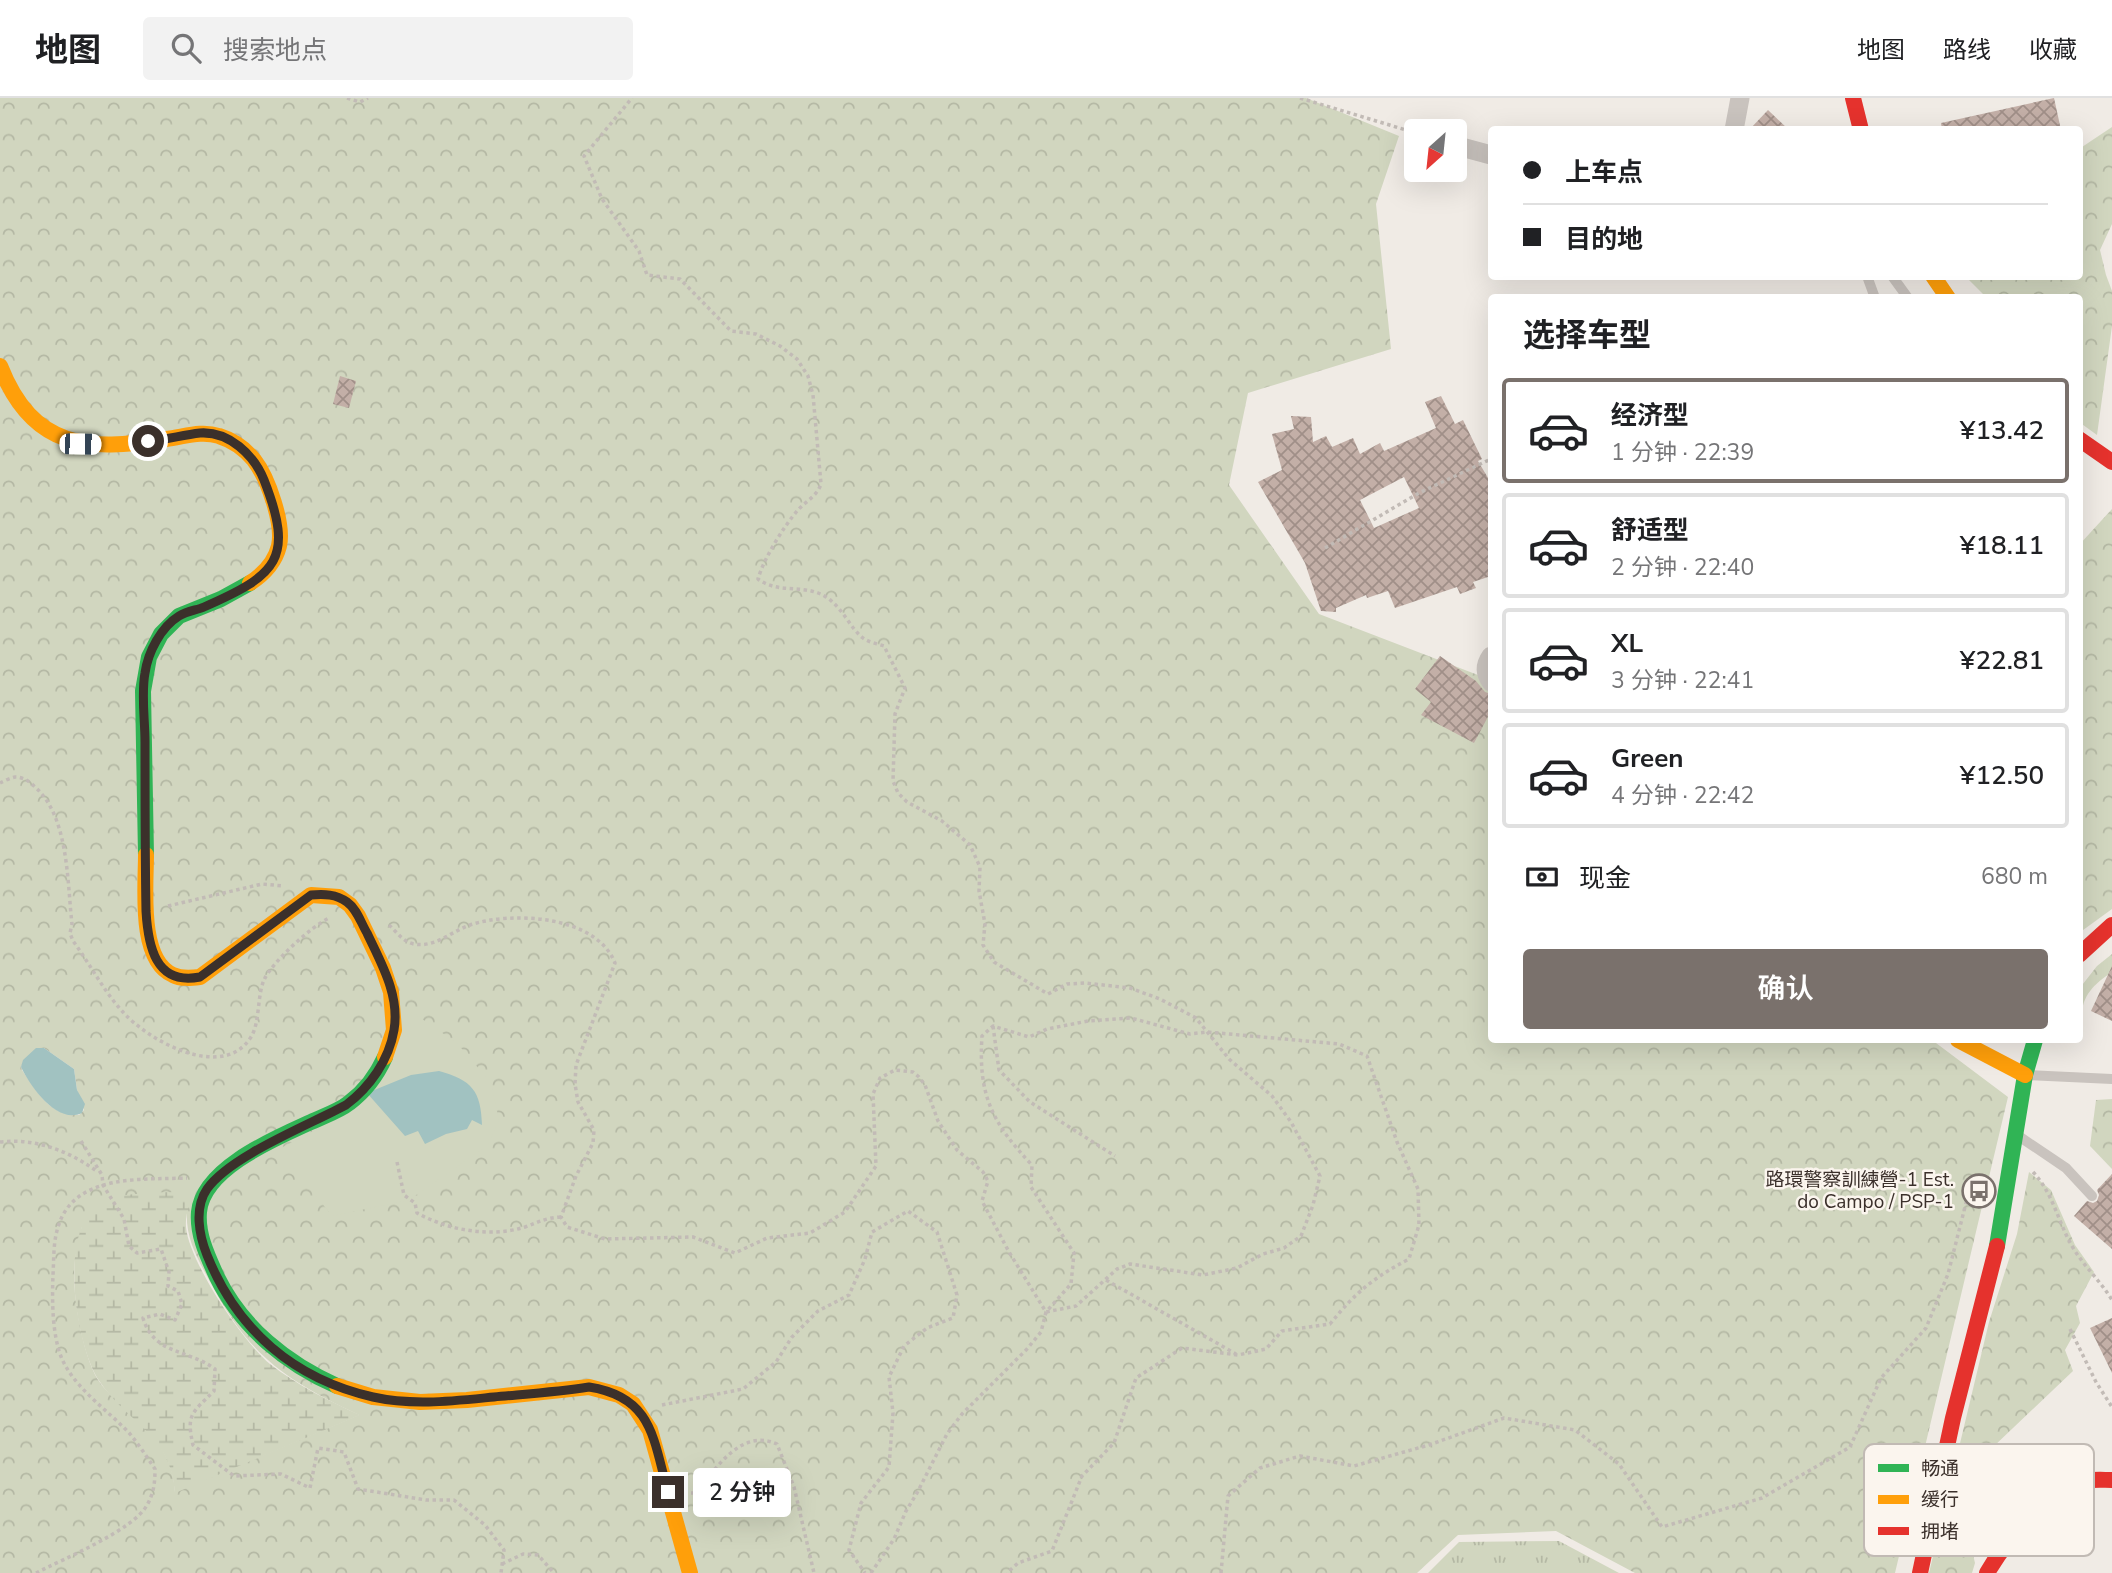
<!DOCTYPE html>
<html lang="zh">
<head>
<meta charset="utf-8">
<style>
	:root { --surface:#fff; --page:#f2f2f2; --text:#202124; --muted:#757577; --line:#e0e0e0; --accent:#7a716c }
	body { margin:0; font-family:"Nunito Sans","Noto Sans SC",sans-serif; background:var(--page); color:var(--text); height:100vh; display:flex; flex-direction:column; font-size:26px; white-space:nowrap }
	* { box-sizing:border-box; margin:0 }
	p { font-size:23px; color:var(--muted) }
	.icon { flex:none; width:38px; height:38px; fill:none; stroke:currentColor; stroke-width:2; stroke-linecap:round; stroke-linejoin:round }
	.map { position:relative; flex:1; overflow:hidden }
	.details { position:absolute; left:1488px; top:196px; width:595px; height:749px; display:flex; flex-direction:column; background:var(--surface); border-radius:7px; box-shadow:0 7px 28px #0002 }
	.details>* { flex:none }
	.guide { position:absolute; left:1488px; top:28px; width:595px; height:154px; border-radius:7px; box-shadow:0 7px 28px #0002; display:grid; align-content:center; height:154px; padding:0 35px; background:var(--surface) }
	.needle { width:46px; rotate:207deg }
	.tools { position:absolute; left:1404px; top:21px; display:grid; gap:14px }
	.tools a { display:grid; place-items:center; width:63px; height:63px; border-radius:7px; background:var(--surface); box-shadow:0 7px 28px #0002; font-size:35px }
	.end { position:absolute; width:32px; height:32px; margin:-16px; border:9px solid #3b302b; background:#fff; box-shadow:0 0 0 4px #fff }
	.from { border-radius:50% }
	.bubble { position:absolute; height:49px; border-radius:7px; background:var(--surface); box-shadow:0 7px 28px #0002; font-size:23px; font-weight:600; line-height:49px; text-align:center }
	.car { position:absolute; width:21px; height:42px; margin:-21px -10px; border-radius:9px; box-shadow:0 0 5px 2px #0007; background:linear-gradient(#fff 24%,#345 0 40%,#fff 0 76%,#345 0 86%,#fff 0) }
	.guide b { display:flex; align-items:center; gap:24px; height:66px; font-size:26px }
	.guide b+b { border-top:2px solid var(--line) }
	.guide i { width:18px; height:18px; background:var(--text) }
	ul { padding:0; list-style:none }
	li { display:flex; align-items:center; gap:21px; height:105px; margin:0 14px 10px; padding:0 21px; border:4px solid var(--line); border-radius:7px }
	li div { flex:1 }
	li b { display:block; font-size:26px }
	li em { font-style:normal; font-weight:600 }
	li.current { border-color:var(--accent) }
	li>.icon { width:63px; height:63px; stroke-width:1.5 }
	h2 { padding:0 35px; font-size:32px; line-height:84px }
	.pay { display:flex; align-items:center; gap:18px; height:77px; padding:0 35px; font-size:26px }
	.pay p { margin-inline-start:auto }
	.primary-button { display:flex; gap:14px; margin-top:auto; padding:14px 35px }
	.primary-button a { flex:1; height:80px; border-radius:7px; background:var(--accent); color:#fff; font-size:28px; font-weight:600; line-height:80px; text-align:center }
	header { display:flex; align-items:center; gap:42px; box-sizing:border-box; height:98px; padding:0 35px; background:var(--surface); border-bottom:2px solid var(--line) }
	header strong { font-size:33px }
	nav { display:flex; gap:38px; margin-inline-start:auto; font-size:24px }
	.search { width:490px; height:63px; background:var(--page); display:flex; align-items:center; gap:18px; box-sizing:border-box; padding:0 24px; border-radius:7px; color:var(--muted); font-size:26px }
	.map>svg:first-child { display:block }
	.grass { fill:url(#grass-tufts) }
	.forest { fill:url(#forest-crowns); fill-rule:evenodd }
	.wetland { fill:url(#wetland-marsh) }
	.garden { fill:#d1d6bf }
	.water { fill:#a1c2c1 }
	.building { fill:url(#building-cross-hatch); fill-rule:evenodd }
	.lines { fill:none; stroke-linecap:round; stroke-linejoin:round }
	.path { stroke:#c2bbb6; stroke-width:3.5; stroke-dasharray:3.5 3.5; stroke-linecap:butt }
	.lane { stroke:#c9c3be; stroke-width:10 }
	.street { stroke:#c9c3be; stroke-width:19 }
	.fast { stroke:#30b455; stroke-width:16 }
	.slow { stroke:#ff9f0a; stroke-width:16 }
	.jam { stroke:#e5322d; stroke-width:16 }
	.route { stroke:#3b302b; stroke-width:9 }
	.labels { text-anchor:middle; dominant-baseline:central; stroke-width:5; stroke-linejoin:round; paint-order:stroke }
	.poi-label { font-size:19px; fill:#3b302b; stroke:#fbf5ee; text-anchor:end }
	.key { fill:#fbf5ee; stroke:#c1bab4; stroke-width:2 }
	.key-label { font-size:19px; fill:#3b302b }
</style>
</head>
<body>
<header>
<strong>地图</strong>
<div class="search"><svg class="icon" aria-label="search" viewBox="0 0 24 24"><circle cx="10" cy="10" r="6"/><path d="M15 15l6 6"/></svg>搜索地点</div>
<nav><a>地图</a><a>路线</a><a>收藏</a></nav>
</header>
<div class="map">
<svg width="2112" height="1475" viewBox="0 0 2112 1475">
	<defs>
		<pattern id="grass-tufts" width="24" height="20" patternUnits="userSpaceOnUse" patternTransform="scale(1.75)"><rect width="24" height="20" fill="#d1d6bf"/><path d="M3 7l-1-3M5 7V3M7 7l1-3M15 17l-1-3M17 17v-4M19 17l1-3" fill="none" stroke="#b4b8a4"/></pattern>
		<pattern id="forest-crowns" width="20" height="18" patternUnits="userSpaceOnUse" patternTransform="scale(1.75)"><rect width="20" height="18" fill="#d1d6bf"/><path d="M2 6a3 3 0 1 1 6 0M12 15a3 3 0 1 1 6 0" fill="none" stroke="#b4b8a4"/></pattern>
		<pattern id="wetland-marsh" width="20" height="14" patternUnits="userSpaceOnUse" patternTransform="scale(1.75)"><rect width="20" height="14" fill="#d1d6bf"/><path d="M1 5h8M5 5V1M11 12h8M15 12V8" fill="none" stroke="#b4b8a4"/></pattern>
		<pattern id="building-cross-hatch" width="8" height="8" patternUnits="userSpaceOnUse" patternTransform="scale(1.75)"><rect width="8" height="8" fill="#c3afa7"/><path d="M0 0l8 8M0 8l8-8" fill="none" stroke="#a08f88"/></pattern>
	</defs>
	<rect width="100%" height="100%" fill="#f0ebe5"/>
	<polygon class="grass" points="1559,1443 1619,1475 1428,1475 1459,1444"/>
	<g class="forest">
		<path d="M0 0H1306L1399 38 1376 106 1391 251 1248 295 1229 387 1319 516 1491 582V942H1932L2008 999 1895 1475H1635L1556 1433 1458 1437 1417 1475H0ZM44 950 74 971 77 992 84 1012 79 1017C50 1019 36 992 22 972L21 968ZM187 1110C185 1138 195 1156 208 1180 248 1257 282 1280 359 1317L175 1394C173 1341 131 1323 101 1286 84 1264 74 1205 74 1177 74 1161 78 1144 82 1129Z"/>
		<polygon points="2112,29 2112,126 2100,152 2106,177 2112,193 2112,228 2097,337 2079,324 2079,200 1986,199 1966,179 2079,178 2079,51"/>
		<polygon points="2112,411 2112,811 2079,835 2079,447"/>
		<path d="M2112 856V874C2091 888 2078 902 2083 928L2079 929V891L2097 868Z"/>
		<polygon points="2112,1001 2112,1071 2090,1048 2096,1002"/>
		<polygon points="2029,1074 2051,1092 2075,1147 2094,1174 2076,1208 2080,1225 2065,1252 2073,1273 1992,1350 1969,1440 1975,1465 1972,1475 1929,1475 1989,1224 2017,1136"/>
	</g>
	<path class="wetland" d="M196 1093C190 1105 185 1115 186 1129 189 1164 243 1244 270 1266 297 1287 329 1303 360 1317L175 1395C172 1338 128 1325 100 1284 75 1249 55 1122 106 1102 131 1093 170 1095 196 1093Z"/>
	<polygon class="garden" points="412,914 457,945 491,985 499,1022 488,1047 409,1102 332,1118 279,1051 342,1018"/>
	<g class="water">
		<path d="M36 950H44L74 971 77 992 85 1006 82 1015C57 1027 30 988 21 969L23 962Z"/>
		<path d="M439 973C472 982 481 993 482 1027L472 1022 467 1031 446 1036 425 1046 418 1033 405 1038 367 995 411 977Z"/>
	</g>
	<g class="building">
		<polygon points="2054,0 2061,32 1942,32 1941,25"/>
		<polygon points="1768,12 1789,32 1749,32"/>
		<polygon points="340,278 356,283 349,310 333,306"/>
		<path d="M1441 298 1455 326 1463 322 1482 361 1478 363 1491 385V478L1473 484 1476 490 1460 496 1457 489 1395 510 1388 493 1367 500 1366 497 1336 510V514L1321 513 1305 465 1258 384 1282 372 1272 336 1294 331 1291 318 1311 319 1313 344 1326 338 1332 349 1353 340 1360 356 1380 345 1384 353 1436 330 1425 304ZM1404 379 1419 410 1374 430 1360 402Z"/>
		<polygon points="1440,558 1476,583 1485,594 1491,596 1491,613 1474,645 1421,617 1431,604 1415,591"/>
		<polygon points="2112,868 2112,923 2091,913"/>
		<polygon points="2112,1076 2112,1151 2074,1118 2087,1103 2093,1105 2097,1103 2099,1097 2097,1092"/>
		<polygon points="2112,1220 2112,1275 2090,1230"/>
	</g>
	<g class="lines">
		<g class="path">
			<polyline points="347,0 360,4 368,0"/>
			<polyline points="1300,0 1416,35"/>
			<polyline points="1325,450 1419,395 1491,361"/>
			<path d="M0 685C4 683 10 680 15 679 23 679 29 683 34 688 69 718 67 783 72 826L70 835 73 843C90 866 103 892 122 913 148 943 223 984 251 939 260 925 257 898 264 882 272 864 312 828 329 820"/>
			<polyline points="168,808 262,786 284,788"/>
			<path d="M389 827C397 834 403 844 414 846 435 850 452 833 470 827 512 813 596 817 615 865L576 967 575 986 578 1004 594 1032 593 1045 576 1078 561 1119 567 1129 605 1141 693 1139 735 1155 767 1140 810 1135 845 1114 876 1068 873 996 880 980 895 972 913 974 919 979 925 987 938 1023 957 1052 983 1074 988 1083 982 1103 1009 1154 1046 1214 1076 1208 1117 1171 1130 1166 1203 1177 1237 1170 1263 1156 1284 1150 1301 1138 1313 1107 1320 1078 1291 1024 1272 998 1229 961 1196 920 1160 901 1130 890 1085 885 1067 886 1048 896 994 864 983 847 985 826 979 793 980 769 970 747 942 723 907 704 898 695 893 683 895 616 905 590 884 548C878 546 868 544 863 540 850 530 843 510 826 499 804 485 780 497 758 481 764 460 784 428 798 412 806 403 817 398 821 386L813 297 808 278 797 261 780 248 756 236 731 233 680 181 647 177 639 153 602 101 584 58 632 0"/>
			<polyline points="993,928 999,972 1030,1004 1115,1058"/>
			<path d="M81 1043 102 1077 103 1087 124 1121 129 1148 137 1155 161 1151 169 1174 168 1188 178 1193 182 1206 175 1222 160 1216 143 1220C154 1257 188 1251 215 1271L214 1293C192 1315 186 1316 193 1347L234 1378 281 1376 310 1390 318 1350 344 1354 358 1391 426 1402H454L485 1427 504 1452 501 1475"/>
			<path d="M0 1044C36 1040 69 1053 98 1074"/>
			<path d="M397 1064 404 1097 415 1105 417 1115C448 1132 490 1140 525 1129 539 1124 545 1120 561 1119"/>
			<path d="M2033 1074C2053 1095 2058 1124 2072 1148 2084 1169 2100 1182 2112 1202"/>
			<polyline points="1106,1182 1236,1256"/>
			<polyline points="2070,1231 2096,1284 2112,1309"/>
			<polyline points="662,1307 743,1291 776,1264 792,1239 818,1213 849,1197 865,1161 872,1134 908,1113 937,1134 957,1197 953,1220 927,1230 904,1248 889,1279 893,1315 889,1369 861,1405 849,1452 865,1475"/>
			<path d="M691 1395H696C716 1370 741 1330 777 1346L794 1389 814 1475"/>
			<polyline points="502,1466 523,1456 538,1457 554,1475"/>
			<path d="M36 1475C63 1461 134 1432 147 1407 154 1395 155 1384 155 1371 147 1359 139 1347 130 1336 108 1312 76 1292 62 1261 52 1237 52 1203 53 1177 54 1161 53 1145 58 1129 74 1075 142 1082 187 1080"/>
			<path d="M871 1475 894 1441 906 1413 917 1395 947 1336 962 1316 1027 1251 1041 1234 1046 1214 1071 1186 1074 1155 1031 1089 1032 1067C992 1025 978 997 982 938L993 928 1029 939 1047 931 1088 923 1131 920 1190 936 1207 934 1339 946 1367 958 1397 1044 1418 1091 1419 1127 1409 1161C1373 1180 1356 1194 1330 1226L1282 1233 1266 1251 1238 1257 1182 1250 1136 1280 1114 1345 1082 1378 1052 1453 1018 1465 1007 1475"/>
			<polyline points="1221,1475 1228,1398 1260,1370 1300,1358 1354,1368 1429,1347 1504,1320 1575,1332 1619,1366 1662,1429 1762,1400 1850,1349 1881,1280 1926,1230 1948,1176 1966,1105 1983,1099"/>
		</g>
		<g class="lane">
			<polyline points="1867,178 1875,200"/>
			<polyline points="1892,178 1908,200"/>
			<polyline points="2025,977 2112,981"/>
			<polyline points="2020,1039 2066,1070 2092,1098"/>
		</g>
		<g class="street">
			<polyline points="1734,32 1740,0"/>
			<polyline points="1454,47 1491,57"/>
			<path d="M1491 558C1484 568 1485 575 1491 584"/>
		</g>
		<g class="fast">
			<polyline points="146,757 143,593 149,559 161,536 179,518 221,501 250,485"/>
			<polyline points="1997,1148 2025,977 2035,942"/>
			<path d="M337 1288C287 1266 242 1230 217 1179 208 1159 197 1137 199 1114 203 1070 276 1040 311 1024 324 1018 339 1013 349 1005 365 993 377 977 385 959"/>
		</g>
		<g class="slow">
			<polyline points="1933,178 1948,200"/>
			<path d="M0 268C33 352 88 353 166 341 184 339 201 332 219 338 232 342 245 351 254 362 268 380 284 426 279 448 275 464 264 476 250 485"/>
			<path d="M146 757C146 788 138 862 173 877 181 881 191 880 200 879L311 797 339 799 350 807 358 818 383 870 391 894 394 932 385 959"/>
			<polyline points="1958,942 2025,977"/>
			<polyline points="337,1288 373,1299 420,1304 467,1302 589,1289 619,1297 633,1306 650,1332 690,1475"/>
		</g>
		<g class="jam">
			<polyline points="1853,0 1861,32"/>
			<polyline points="2079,341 2112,364"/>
			<polyline points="2079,857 2112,827"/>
			<polyline points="1920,1475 1953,1320 1997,1148"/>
			<path d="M1987 1475C2007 1441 2045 1394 2085 1383 2094 1381 2103 1382 2112 1382"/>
		</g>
	</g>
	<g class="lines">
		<path class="route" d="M148 343C165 342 182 337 200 335 229 333 254 357 264 382 295 461 277 477 204 509 197 512 187 513 179 518 161 529 148 554 145 575 141 596 145 622 145 644 145 700 145 757 146 813 148 847 155 888 200 879L311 797C324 796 336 796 347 804 357 811 361 825 367 835 381 865 400 897 394 932 389 962 370 989 346 1007 309 1027 230 1058 207 1091 194 1110 199 1137 207 1157 237 1232 294 1281 373 1299 413 1308 453 1303 494 1299 526 1296 557 1294 589 1289 653 1299 653 1341 668 1394"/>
	</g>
	<defs>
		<symbol id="bus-ring" viewBox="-11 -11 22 22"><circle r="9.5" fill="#fbf5ee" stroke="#7a716c" stroke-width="1.5"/><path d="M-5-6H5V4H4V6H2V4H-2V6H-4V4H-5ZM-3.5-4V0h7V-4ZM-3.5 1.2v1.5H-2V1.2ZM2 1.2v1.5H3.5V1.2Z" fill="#7a716c"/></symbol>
	</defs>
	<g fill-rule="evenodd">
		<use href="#bus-ring" x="1960" y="1074" width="38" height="38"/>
	</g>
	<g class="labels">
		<g class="poi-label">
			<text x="1954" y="1082">路環警察訓練營-1 Est.<tspan x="1954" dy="22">do Campo / PSP-1</tspan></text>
		</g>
	</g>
	<rect x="1864" y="1346" width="230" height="112" rx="10" class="key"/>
	<rect x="1878" y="1366" width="31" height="8" fill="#30b455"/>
	<rect x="1878" y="1397" width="31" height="9" fill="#ff9f0a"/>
	<rect x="1878" y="1429" width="31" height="8" fill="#e5322d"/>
	<g class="key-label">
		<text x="1921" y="1377">畅通</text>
		<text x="1921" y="1408">缓行</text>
		<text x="1921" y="1440">拥堵</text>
	</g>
</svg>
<div class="tools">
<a><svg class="needle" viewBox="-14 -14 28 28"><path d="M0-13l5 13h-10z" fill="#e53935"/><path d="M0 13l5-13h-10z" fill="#757577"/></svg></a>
</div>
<i class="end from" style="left:148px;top:343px"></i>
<i class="end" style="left:668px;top:1394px"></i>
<div class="bubble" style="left:693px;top:1370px;width:98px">2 分钟</div>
<i class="car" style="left:80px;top:346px;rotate:91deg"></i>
<div class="guide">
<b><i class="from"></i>上车点</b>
<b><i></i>目的地</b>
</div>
<section class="details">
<h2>选择车型</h2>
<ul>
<li class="current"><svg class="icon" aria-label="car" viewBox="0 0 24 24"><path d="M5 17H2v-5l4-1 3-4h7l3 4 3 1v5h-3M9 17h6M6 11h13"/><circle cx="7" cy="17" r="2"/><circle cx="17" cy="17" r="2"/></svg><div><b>经济型</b><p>1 分钟 · 22:39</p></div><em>¥13.42</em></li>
<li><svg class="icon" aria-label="car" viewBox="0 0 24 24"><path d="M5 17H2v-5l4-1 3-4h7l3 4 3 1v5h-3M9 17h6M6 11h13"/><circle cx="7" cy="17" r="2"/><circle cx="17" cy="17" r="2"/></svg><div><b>舒适型</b><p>2 分钟 · 22:40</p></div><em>¥18.11</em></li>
<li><svg class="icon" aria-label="car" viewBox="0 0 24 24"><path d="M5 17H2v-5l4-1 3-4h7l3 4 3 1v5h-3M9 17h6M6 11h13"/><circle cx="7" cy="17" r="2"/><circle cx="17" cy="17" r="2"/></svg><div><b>XL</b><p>3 分钟 · 22:41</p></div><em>¥22.81</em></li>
<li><svg class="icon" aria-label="car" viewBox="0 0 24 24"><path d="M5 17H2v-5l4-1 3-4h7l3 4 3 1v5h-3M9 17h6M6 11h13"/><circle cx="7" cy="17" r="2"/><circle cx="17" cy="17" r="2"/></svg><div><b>Green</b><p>4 分钟 · 22:42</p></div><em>¥12.50</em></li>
</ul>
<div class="pay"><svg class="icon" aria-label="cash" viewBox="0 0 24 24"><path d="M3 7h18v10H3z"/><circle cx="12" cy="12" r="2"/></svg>现金<p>680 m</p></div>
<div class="primary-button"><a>确认</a></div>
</section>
</div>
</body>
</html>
